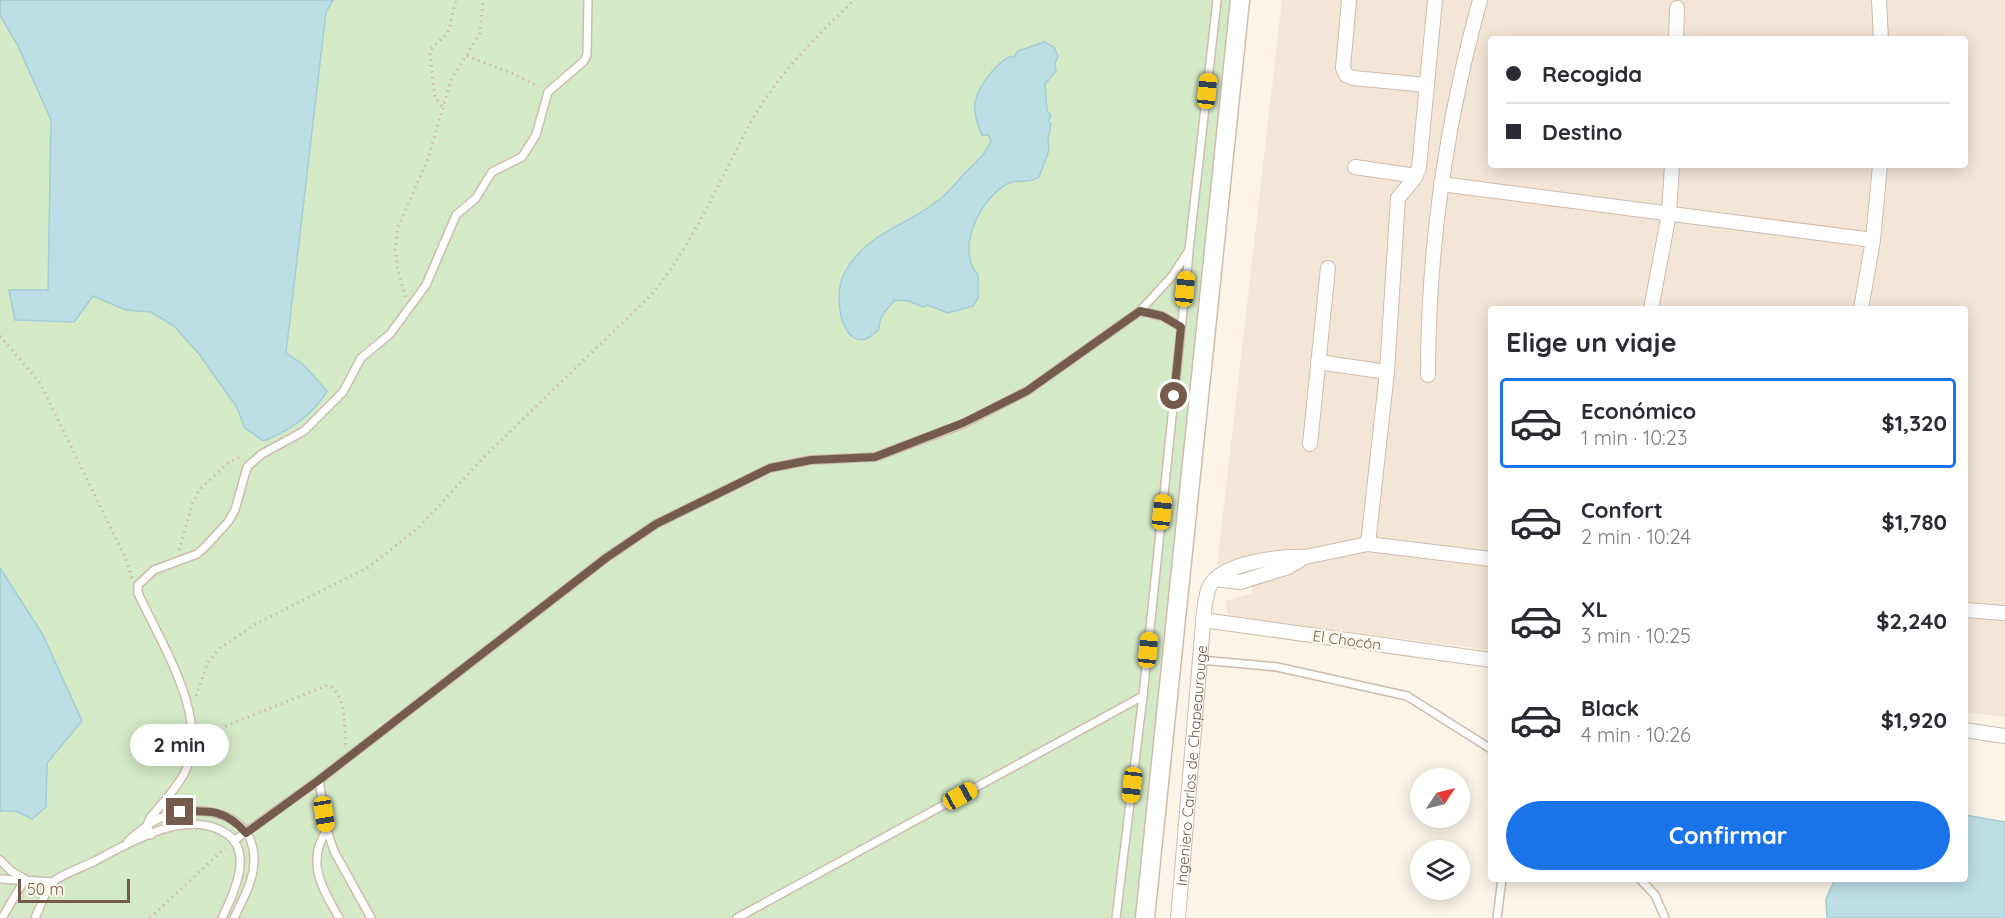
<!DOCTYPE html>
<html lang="es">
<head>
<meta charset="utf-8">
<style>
	:root { --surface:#fff; --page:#f2f2f3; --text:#2b2b33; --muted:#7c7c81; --line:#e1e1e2; --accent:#1a73e8 }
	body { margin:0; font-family:Quicksand,sans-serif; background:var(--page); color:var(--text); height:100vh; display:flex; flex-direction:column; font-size:22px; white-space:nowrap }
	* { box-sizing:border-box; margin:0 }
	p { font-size:20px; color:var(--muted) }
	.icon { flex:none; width:33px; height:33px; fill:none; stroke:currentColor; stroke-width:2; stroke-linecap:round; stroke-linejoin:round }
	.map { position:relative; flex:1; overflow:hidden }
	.drawer { position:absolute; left:1488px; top:306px; width:480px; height:576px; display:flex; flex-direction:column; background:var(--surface); border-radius:6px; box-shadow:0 3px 15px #0003 }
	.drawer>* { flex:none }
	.banner { position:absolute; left:1488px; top:36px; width:480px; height:132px; border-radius:6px; box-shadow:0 3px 15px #0003; display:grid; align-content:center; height:132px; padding:0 18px; background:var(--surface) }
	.needle { width:39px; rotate:55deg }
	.controls { position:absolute; left:1410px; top:768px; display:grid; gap:12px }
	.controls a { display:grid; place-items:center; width:60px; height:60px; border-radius:50%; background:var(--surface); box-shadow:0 3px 15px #0003; font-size:30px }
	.scale { position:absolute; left:18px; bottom:15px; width:112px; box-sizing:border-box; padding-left:6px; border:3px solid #745b4c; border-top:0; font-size:16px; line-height:21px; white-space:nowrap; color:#745b4c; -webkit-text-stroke:4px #fef8ed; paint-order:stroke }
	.end { position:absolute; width:27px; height:27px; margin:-14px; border:8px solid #745b4c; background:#fff; box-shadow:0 0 0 3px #fff }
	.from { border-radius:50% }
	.bubble { position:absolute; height:42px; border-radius:21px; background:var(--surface); box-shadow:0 3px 15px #0003; font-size:20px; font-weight:700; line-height:42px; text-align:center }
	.car { position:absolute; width:18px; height:36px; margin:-18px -9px; border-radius:8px; box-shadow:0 0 4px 2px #0007; background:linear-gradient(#f5c518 24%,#345 0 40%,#f5c518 0 76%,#345 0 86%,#f5c518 0) }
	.banner b { display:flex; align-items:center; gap:21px; height:57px; font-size:22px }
	.banner b+b { border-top:2px solid var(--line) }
	.banner i { width:15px; height:15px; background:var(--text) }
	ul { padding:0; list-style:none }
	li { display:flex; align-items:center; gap:18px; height:90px; margin:0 12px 9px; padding:0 6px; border:3px solid transparent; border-radius:6px }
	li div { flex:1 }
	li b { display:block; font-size:22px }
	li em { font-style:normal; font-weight:700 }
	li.active { border-color:var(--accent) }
	li>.icon { width:54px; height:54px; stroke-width:1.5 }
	h2 { padding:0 18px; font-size:27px; line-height:72px }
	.cta { display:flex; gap:12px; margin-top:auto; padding:12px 18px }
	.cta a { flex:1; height:69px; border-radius:36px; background:var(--accent); color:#fff; font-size:24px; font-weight:700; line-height:69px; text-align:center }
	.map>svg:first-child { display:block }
	.residential { fill:#f3e6d6; fill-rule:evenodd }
	.green { fill:#d4e9c6 }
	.water { fill:#bcdee4; stroke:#a3cdd6; stroke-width:1.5 }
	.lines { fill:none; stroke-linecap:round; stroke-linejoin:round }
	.service-casing { stroke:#cdbcae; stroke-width:10 }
	.minor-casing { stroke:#cdbcae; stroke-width:16 }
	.tertiary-casing { stroke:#cdbcae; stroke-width:21 }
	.path { stroke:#d5b7a3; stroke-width:3; stroke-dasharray:1.5 4.5; stroke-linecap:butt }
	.service { stroke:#fff; stroke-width:7 }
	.minor { stroke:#fff; stroke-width:14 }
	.tertiary { stroke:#fff; stroke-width:18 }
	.route { stroke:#745b4c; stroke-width:8 }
	.labels { text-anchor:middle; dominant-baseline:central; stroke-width:5; stroke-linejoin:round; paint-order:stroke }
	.street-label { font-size:15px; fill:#745b4c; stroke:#fef8ed }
</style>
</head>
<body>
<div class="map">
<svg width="2005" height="918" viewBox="0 0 2005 918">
	<rect width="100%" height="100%" fill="#fbf4e7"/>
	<path class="residential" d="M1282 0H2005V717L1965 712V309H1491V650L1229 617 1225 601 1252 593 1250 561 1217 566ZM1491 39H1965V165H1491Z"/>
	<polygon class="green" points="0,0 1231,0 1138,918 0,918"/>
	<g class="water">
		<path d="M0 0H333L326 12 286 353 304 365 327 391C313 415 288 432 263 441L245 428 236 406 199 354 174 326 151 312 126 310 93 296 74 322 15 320 9 290H48L51 120 17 44 0 15Z"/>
		<path d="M1044 42 1054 47 1058 56 1055 64 1056 71 1045 84 1047 111 1051 116 1048 121 1051 124 1048 139 1049 150 1039 177C1030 184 1019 179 1009 183 982 196 954 248 978 275V298L973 306 948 313 928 305 923 307 909 301 895 300C887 309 879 316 879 329 847 365 829 301 845 272 868 231 906 227 940 199 950 191 957 181 966 172 976 162 986 154 991 141L988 135H982C978 126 973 113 975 102 979 85 995 65 1009 57H1014L1018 51Z"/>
		<polygon points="0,568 42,633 82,721 47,763 46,807 32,819 16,811 0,811"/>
		<polygon points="1965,815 2005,822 2005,918 1827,918 1826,899 1835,879 1965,879"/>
	</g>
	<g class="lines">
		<defs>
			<g id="service">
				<polyline points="1140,311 1162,316 1181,327"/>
				<polyline points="1201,660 1277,667 1407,696 1491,749"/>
				<polyline points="319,780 327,830 334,851 371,918"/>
				<path d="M327 830C305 862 323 889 339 918"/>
				<path d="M151 835 147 825 150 818C161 805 175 790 184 774 212 720 161 644 138 593V585L154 570 197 554 206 546 228 522 235 510 247 467 262 454 304 431 343 392 361 358 390 334 426 285 456 215 476 198 492 172 522 157 536 135 548 92 584 61 587 55 588 0"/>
				<polyline points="235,840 319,780 606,558 656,524 770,468 811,460 875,457 963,424 1027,391 1140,311 1173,275 1189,250 1217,0"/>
				<path d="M128 841C139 832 151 820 166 816 201 804 252 812 254 857 255 879 243 899 234 918"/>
				<polyline points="0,860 11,871 25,879 2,918"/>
				<polyline points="0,879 53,882"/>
				<polyline points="1640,879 1655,895 1665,918"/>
				<path d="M35 918C40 908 46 888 54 881 61 875 85 866 95 861 131 842 188 807 227 834 254 853 233 895 222 918"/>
				<polyline points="737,918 1143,696"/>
				<polyline points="1116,918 1143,696 1189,253"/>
				<polyline points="1497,918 1502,879"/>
			</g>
			<g id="minor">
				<polyline points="1349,0 1343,68 1346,75 1353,78 1427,85"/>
				<polyline points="1879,0 1881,39"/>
				<polyline points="1676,39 1677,8"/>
				<polyline points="1355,167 1416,176"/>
				<polyline points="1441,184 1873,240"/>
				<polyline points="1651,309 1669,214 1672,165"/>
				<polyline points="1861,309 1873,240 1880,165"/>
				<polyline points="1318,362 1387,372"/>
				<path d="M1428 375C1428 247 1446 123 1480 0"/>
				<polyline points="1310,444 1328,268"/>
				<polyline points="1368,544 1387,372 1398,198 1414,179 1419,168 1435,0"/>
				<polyline points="1215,579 1240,582 1288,567 1305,557 1368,544 1491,559"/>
				<polyline points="1965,610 2005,613"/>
				<polyline points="1203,620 1491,660"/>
				<polyline points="1965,730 2005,736"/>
				<path id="s1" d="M1178 918 1204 612C1205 603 1206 592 1211 584 1226 562 1281 556 1305 557"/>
			</g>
			<polyline id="tertiary" points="1145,918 1240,0"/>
		</defs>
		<use href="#service" class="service-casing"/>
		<use href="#minor" class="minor-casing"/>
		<use href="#tertiary" class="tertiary-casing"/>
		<g class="path">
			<polyline points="467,56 514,74 539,87"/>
			<polyline points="442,106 435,97 430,55 431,49 448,33 456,0"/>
			<polyline points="406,297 398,271 395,248 398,227 428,159 451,80 480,33 483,0"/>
			<polyline points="0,336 40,383 126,559 132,578"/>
			<polyline points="179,550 193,502 199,490 229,462 243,456"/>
			<path d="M196 696 208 662 220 648 254 625 369 567 419 527 486 455 650 296C694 244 718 182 751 122 778 74 815 38 854 0"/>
			<path d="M203 735 328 685C347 695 344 727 346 747"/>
			<polyline points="150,918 225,848"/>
		</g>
		<use href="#service" class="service"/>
		<use href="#minor" class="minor"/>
		<use href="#tertiary" class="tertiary"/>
	</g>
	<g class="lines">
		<path class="route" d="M180 812C210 810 226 810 246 833L319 780 606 558 656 524 770 468 811 460 875 457 963 423 1027 391 1140 311 1162 316 1181 327 1174 396"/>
	</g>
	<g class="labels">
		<g class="street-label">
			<text transform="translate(1347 640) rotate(8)">El Chocón</text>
			<text stroke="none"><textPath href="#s1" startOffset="153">Ingeniero Carlos de Chapeaurouge</textPath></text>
		</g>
	</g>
</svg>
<div class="controls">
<a><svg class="needle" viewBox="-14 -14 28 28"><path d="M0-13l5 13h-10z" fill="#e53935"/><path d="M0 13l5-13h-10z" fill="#7c7c81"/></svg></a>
<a><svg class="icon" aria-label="layers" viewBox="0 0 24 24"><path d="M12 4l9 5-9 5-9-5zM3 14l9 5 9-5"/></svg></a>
</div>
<div class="scale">50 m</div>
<i class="end from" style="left:1174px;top:396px"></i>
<i class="end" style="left:180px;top:812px"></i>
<div class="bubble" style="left:130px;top:724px;width:99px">2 min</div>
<i class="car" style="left:1207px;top:91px;rotate:6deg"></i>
<i class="car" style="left:1185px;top:289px;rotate:6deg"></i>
<i class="car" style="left:1162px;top:512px;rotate:6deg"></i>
<i class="car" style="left:1148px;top:650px;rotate:6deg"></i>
<i class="car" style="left:1132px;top:785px;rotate:187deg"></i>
<i class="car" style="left:960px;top:796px;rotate:61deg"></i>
<i class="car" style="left:324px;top:814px;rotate:171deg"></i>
<div class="banner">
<b><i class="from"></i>Recogida</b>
<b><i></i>Destino</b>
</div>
<section class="drawer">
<h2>Elige un viaje</h2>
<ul>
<li class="active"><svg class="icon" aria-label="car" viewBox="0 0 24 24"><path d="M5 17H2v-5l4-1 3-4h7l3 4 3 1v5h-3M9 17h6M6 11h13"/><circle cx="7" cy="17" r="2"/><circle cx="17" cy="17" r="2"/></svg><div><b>Económico</b><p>1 min · 10:23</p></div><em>$1,320</em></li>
<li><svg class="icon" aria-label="car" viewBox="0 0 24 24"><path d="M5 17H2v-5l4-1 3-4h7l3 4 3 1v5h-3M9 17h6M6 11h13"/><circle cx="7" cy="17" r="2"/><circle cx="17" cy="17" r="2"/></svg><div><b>Confort</b><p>2 min · 10:24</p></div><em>$1,780</em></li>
<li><svg class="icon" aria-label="car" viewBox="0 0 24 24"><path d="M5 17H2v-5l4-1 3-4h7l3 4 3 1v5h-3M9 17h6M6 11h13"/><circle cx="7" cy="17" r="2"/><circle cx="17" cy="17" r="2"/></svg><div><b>XL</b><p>3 min · 10:25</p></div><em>$2,240</em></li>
<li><svg class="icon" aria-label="car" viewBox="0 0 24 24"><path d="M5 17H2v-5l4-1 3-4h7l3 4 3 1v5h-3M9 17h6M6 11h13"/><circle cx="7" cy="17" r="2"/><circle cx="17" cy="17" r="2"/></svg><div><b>Black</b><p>4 min · 10:26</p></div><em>$1,920</em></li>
</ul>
<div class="cta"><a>Confirmar</a></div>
</section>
</div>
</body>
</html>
